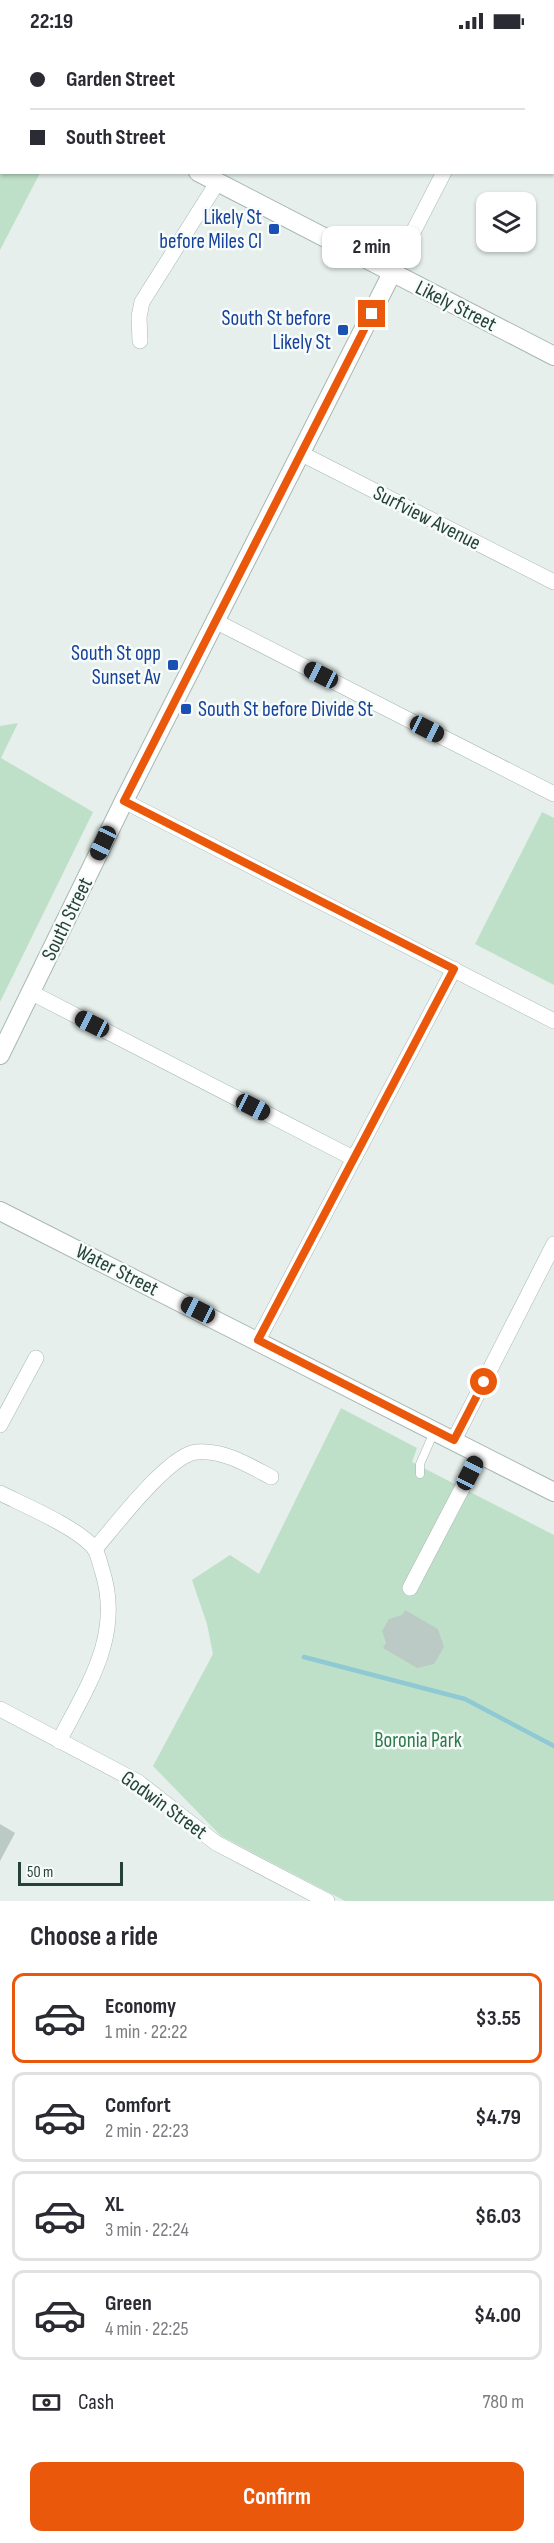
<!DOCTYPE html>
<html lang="en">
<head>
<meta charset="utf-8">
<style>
	:root { --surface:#fff; --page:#f2f2f3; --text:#2b2b33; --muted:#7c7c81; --line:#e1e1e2; --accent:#ea580c }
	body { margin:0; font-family:"Sofia Sans Condensed",sans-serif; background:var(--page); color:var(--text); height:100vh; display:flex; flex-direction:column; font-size:22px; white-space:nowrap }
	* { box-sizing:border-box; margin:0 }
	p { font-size:20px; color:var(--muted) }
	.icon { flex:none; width:33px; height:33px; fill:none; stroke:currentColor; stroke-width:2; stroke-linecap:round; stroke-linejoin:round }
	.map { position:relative; height:1859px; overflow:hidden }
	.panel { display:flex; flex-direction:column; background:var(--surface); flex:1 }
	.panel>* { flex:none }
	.banner { position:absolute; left:0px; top:0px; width:555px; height:132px; box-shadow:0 2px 4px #0004; display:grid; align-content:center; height:132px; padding:0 30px; background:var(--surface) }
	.controls { position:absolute; left:476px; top:150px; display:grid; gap:12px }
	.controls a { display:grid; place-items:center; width:60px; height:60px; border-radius:12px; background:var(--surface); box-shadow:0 2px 4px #0004; font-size:30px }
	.scale { position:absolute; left:18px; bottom:15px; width:105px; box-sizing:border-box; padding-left:6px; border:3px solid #24423a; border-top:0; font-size:16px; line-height:21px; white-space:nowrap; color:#24423a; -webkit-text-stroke:4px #f7fbf9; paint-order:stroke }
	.end { position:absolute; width:27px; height:27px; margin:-14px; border:8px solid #ea580c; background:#fff; box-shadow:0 0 0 3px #fff }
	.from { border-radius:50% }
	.bubble { position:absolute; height:42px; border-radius:12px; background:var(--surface); box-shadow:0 2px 4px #0004; font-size:20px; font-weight:700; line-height:42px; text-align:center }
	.car { position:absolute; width:18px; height:36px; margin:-18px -9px; border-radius:8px; box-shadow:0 0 4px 2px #0007; background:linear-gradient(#222 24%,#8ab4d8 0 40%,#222 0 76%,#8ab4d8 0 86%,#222 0) }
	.banner b { display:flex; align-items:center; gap:21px; height:57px; font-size:22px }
	.banner b+b { border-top:2px solid var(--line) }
	.banner i { width:15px; height:15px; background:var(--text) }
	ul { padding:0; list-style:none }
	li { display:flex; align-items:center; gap:18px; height:90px; margin:0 12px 9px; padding:0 18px; border:3px solid var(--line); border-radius:12px }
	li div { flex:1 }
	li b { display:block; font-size:22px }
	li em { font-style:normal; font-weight:700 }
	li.selected { border-color:var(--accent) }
	li>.icon { width:54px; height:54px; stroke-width:1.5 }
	h2 { padding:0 30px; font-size:27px; line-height:72px }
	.pay { display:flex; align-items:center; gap:15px; height:66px; padding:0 30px; font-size:22px }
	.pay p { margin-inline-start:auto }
	.button { display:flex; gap:12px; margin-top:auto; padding:12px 30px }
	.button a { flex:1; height:69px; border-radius:12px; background:var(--accent); color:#fff; font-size:24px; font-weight:700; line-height:69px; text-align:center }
	.status { display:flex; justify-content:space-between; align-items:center; height:42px; padding:0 30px; background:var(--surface); direction:ltr }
	.status svg { height:16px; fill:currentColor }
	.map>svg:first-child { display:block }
	.green { fill:#bfe0c8 }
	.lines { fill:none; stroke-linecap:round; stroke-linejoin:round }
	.stream { stroke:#8ec9d4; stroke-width:4.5 }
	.building { fill:#bbcac4 }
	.service-casing { stroke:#a8b8b2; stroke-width:9 }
	.minor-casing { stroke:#a8b8b2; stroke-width:16 }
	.tertiary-casing { stroke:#a8b8b2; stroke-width:20 }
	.service { stroke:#fff; stroke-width:8 }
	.minor { stroke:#fff; stroke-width:15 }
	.tertiary { stroke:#fff; stroke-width:18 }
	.route { stroke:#ea580c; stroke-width:8 }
	.transit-dot { fill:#1a4fb4; stroke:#f7fbf9; stroke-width:2 }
	.labels { text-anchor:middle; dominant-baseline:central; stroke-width:5; stroke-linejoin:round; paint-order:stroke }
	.transit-label { font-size:21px; fill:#164399; stroke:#f7fbf9; text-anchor:end }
	.street-label { font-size:21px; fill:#24423a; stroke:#f7fbf9 }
	.park-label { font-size:21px; fill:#2d7a4b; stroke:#f7fbf9 }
</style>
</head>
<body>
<div class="status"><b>22:19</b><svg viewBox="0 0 49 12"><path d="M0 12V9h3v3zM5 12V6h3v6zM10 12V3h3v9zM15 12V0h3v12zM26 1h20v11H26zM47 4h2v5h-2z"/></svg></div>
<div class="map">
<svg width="554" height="1859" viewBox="0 0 554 1859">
	<rect width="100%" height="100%" fill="#e6efeb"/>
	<g class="green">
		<polygon points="0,63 2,130 40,131 0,208"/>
		<polygon points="18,681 1,716 93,770 0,960 0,684"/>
		<polygon points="542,770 554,776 554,943 475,902"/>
		<polygon points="341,1366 417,1406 412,1420 554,1493 554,1859 345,1859 221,1794 153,1724 213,1612 207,1582 192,1538 230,1513 259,1532"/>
	</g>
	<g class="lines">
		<polyline class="stream" points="304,1615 465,1657 554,1704"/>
	</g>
	<g class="building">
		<polygon points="405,1568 438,1587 444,1605 434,1622 417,1626 383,1606 386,1601 382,1589 389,1577 402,1573"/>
		<polygon points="0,1782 15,1791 0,1819"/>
	</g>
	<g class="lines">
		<defs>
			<polyline id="service" points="420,1432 420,1422 434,1390"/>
			<g id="minor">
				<polyline points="358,0 361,2"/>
				<polyline points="144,2 145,0"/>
				<polyline points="509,2 510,0"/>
				<polyline points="392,231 444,130"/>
				<polyline points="140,299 139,275 142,260 217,141"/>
				<polyline points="300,411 554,540"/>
				<polyline points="215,579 554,752"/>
				<polyline points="124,759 554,979"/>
				<polyline points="32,951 353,1116"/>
				<polyline points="258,1298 454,927"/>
				<polyline points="0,1383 36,1316"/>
				<polyline points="454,1398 554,1202"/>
				<path d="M0 1451C24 1463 78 1486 94 1506 98 1511 100 1522 102 1528 123 1593 88 1643 59 1699"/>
				<path d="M95 1507C114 1485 170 1411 197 1410 224 1408 248 1423 271 1435"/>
				<polyline points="410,1546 480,1412"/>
				<polyline points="0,1667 138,1740 216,1801 327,1859"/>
			</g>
			<g id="tertiary">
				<polyline points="0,28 2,29"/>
				<polyline points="198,130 554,314"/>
				<polyline points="0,1013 124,759 392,231"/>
				<polyline points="0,1169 554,1450"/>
			</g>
		</defs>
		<use href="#service" class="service-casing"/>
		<use href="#minor" class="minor-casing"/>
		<use href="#tertiary" class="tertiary-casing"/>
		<use href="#service" class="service"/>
		<use href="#minor" class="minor"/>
		<use href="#tertiary" class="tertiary"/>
	</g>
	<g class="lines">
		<polyline class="route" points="372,272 124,759 454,927 258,1298 454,1398 484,1340"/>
	</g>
	<g class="transit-dot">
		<rect x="268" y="181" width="12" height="12" rx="3"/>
		<rect x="337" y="282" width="12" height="12" rx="3"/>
		<rect x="167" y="617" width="12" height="12" rx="3"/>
		<rect x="180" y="661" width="12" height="12" rx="3"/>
	</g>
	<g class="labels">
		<g class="transit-label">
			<text x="262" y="175">Likely St<tspan x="262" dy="24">before Miles Cl</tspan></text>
			<text x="331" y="276">South St before<tspan x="331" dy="24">Likely St</tspan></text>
			<text x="161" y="611">South St opp<tspan x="161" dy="24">Sunset Av</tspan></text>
			<text x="198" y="667" text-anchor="start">South St before Divide St</text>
		</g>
		<g class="street-label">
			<text transform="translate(456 264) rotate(27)">Likely Street</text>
			<text transform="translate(427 476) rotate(27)">Surfview Avenue</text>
			<text transform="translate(67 877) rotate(-64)">South Street</text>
			<text transform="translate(117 1228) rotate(27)">Water Street</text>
			<text transform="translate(164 1763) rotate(36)">Godwin Street</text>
		</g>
		<g class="park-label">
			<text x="418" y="1698">Boronia Park</text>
		</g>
	</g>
</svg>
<div class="controls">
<a><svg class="icon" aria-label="layers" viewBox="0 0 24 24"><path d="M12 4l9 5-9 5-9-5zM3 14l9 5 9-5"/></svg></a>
</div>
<div class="scale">50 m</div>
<i class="end from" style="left:484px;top:1340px"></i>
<i class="end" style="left:372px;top:272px"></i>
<div class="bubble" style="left:322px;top:184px;width:99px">2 min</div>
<i class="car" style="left:321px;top:633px;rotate:297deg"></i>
<i class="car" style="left:427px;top:687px;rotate:117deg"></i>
<i class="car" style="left:103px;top:801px;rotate:205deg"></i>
<i class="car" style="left:92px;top:982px;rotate:297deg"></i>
<i class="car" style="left:253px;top:1065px;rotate:117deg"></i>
<i class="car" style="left:198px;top:1268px;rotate:297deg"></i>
<i class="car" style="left:470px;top:1431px;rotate:27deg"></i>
<div class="banner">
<b><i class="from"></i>Garden Street</b>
<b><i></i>South Street</b>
</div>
</div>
<section class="panel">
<h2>Choose a ride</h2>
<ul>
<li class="selected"><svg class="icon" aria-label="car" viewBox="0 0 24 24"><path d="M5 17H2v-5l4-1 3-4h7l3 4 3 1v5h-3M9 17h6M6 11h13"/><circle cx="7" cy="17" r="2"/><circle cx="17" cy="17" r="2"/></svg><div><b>Economy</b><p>1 min · 22:22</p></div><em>$3.55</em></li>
<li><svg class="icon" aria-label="car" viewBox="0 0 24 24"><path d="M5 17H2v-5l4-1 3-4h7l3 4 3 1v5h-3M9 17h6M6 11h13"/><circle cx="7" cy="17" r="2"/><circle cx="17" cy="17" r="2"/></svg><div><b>Comfort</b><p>2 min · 22:23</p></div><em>$4.79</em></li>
<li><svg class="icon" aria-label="car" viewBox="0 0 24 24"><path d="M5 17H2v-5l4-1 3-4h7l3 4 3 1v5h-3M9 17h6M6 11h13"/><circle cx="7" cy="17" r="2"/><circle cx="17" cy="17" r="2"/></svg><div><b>XL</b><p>3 min · 22:24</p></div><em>$6.03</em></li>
<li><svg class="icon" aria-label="car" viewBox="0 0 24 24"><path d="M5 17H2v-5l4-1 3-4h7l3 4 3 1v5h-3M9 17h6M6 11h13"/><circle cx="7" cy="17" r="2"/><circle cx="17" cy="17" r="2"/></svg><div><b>Green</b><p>4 min · 22:25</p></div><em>$4.00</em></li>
</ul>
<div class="pay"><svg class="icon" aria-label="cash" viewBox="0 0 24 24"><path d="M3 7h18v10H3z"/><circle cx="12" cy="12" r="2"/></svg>Cash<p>780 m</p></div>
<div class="button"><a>Confirm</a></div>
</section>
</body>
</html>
